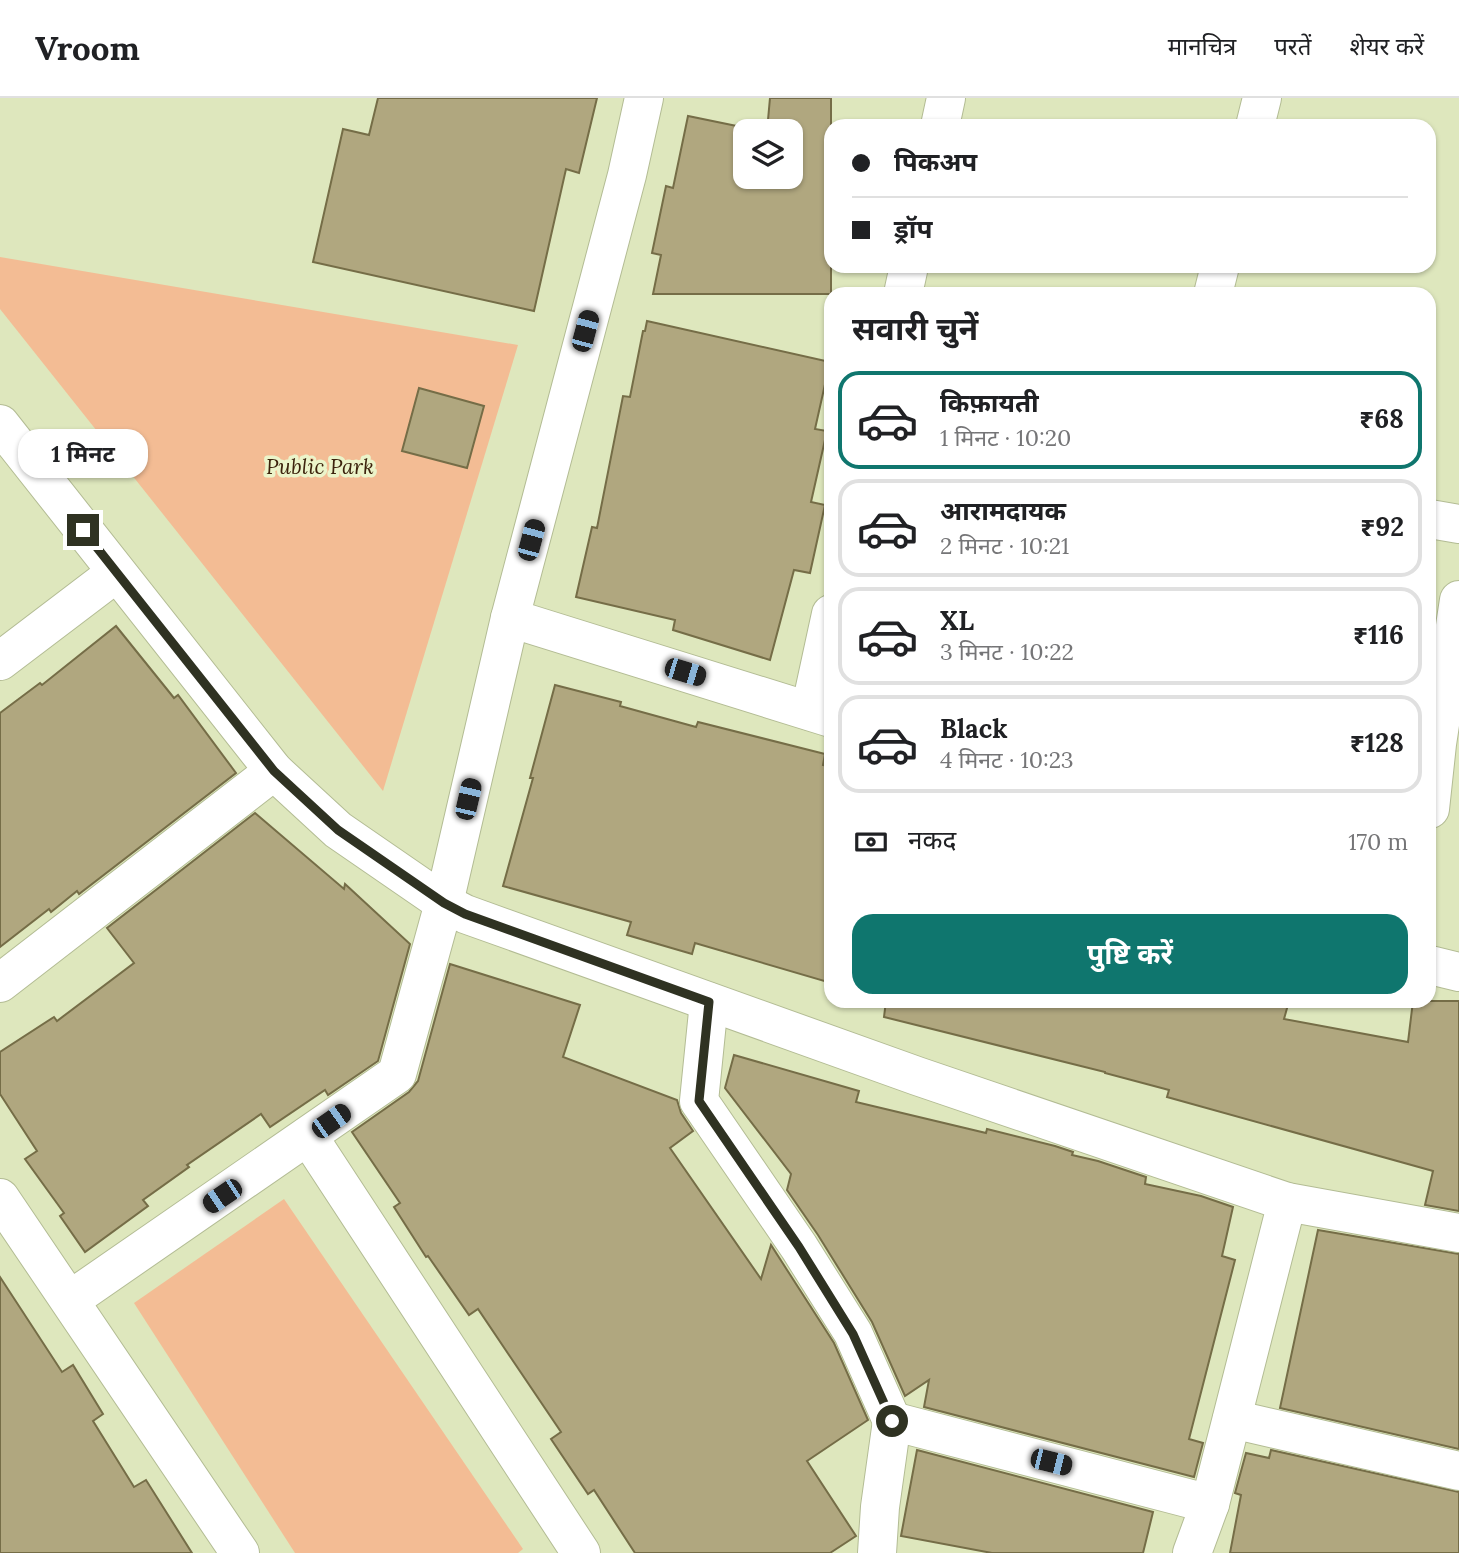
<!DOCTYPE html>
<html lang="hi">
<head>
<meta charset="utf-8">
<style>
	:root { --surface:#fff; --page:#f6f6f6; --text:#202124; --muted:#757577; --line:#e0e0e0; --accent:#0f766e }
	body { margin:0; font-family:Lora,"Noto Sans Devanagari",serif; background:var(--page); color:var(--text); height:100vh; display:flex; flex-direction:column; font-size:26px; white-space:nowrap }
	* { box-sizing:border-box; margin:0 }
	p { font-size:23px; color:var(--muted) }
	.icon { flex:none; width:38px; height:38px; fill:none; stroke:currentColor; stroke-width:2; stroke-linecap:round; stroke-linejoin:round }
	.map { position:relative; flex:1; overflow:hidden }
	.sheet { position:absolute; left:824px; top:189px; width:612px; height:721px; display:flex; flex-direction:column; background:var(--surface); border-radius:21px; box-shadow:0 2px 5px #0004 }
	.sheet>* { flex:none }
	.top-card { position:absolute; left:824px; top:21px; width:612px; height:154px; border-radius:21px; box-shadow:0 2px 5px #0004; display:grid; align-content:center; height:154px; padding:0 28px; background:var(--surface) }
	.fabs { position:absolute; left:733px; top:21px; display:grid; gap:14px }
	.fabs a { display:grid; place-items:center; width:70px; height:70px; border-radius:14px; background:var(--surface); box-shadow:0 2px 5px #0004; font-size:35px }
	.end { position:absolute; width:32px; height:32px; margin:-16px; border:9px solid #2f3222; background:#fff; box-shadow:0 0 0 4px #fff }
	.from { border-radius:50% }
	.bubble { position:absolute; height:49px; border-radius:21px; background:var(--surface); box-shadow:0 2px 5px #0004; font-size:23px; font-weight:700; line-height:49px; text-align:center }
	.car { position:absolute; width:21px; height:42px; margin:-21px -10px; border-radius:9px; box-shadow:0 0 5px 2px #0007; background:linear-gradient(#222 24%,#8ab4d8 0 40%,#222 0 76%,#8ab4d8 0 86%,#222 0) }
	.top-card b { display:flex; align-items:center; gap:24px; height:66px; font-size:26px }
	.top-card b+b { border-top:2px solid var(--line) }
	.top-card i { width:18px; height:18px; background:var(--text) }
	ul { padding:0; list-style:none }
	li { display:flex; align-items:center; gap:21px; height:98px; margin:0 14px 10px; padding:0 14px; border:4px solid var(--line); border-radius:21px }
	li div { flex:1 }
	li b { display:block; font-size:26px }
	li em { font-style:normal; font-weight:700 }
	li.selected { border-color:var(--accent) }
	li>.icon { width:63px; height:63px; stroke-width:1.5 }
	h2 { padding:0 28px; font-size:32px; line-height:84px }
	.pay { display:flex; align-items:center; gap:18px; height:77px; padding:0 28px; font-size:26px }
	.pay p { margin-inline-start:auto }
	.action { display:flex; gap:14px; margin-top:auto; padding:14px 28px }
	.action a { flex:1; height:80px; border-radius:21px; background:var(--accent); color:#fff; font-size:28px; font-weight:700; line-height:80px; text-align:center }
	header { display:flex; align-items:center; gap:42px; box-sizing:border-box; height:98px; padding:0 35px; background:var(--surface); border-bottom:2px solid var(--line) }
	header strong { font-size:33px }
	nav { display:flex; gap:38px; margin-inline-start:auto; font-size:24px }
	.map>svg:first-child { display:block }
	.green { fill:#f3bc94 }
	.building { fill:#b0a77f; stroke:#756d47; stroke-width:2 }
	.lines { fill:none; stroke-linecap:round; stroke-linejoin:round }
	.minor-casing { stroke:#b3bc94; stroke-width:40 }
	.tertiary-casing { stroke:#b3bc94; stroke-width:40 }
	.minor { stroke:#fff; stroke-width:38 }
	.tertiary { stroke:#fff; stroke-width:38 }
	.route { stroke:#2f3222; stroke-width:9 }
	.labels { text-anchor:middle; dominant-baseline:central; stroke-width:7; stroke-linejoin:round; paint-order:stroke }
	.park-label { font-size:21px; font-style:italic; fill:#3c220c; stroke:#ebf4ca }
</style>
</head>
<body>
<header>
<strong>Vroom</strong>
<nav><a>मानचित्र</a><a>परतें</a><a>शेयर करें</a></nav>
</header>
<div class="map">
<svg width="1459" height="1455" viewBox="0 0 1459 1455">
	<rect width="100%" height="100%" fill="#dee7bd"/>
	<g class="green">
		<polygon points="0,159 518,247 383,693 0,211"/>
		<polygon points="284,1101 523,1451 518,1455 295,1455 134,1205"/>
	</g>
	<g class="building">
		<polygon points="378,0 597,0 579,75 566,71 534,213 313,164 343,31 369,37"/>
		<polygon points="770,0 831,0 831,196 653,196 661,157 652,155 666,88 673,90 688,18 761,33 746,33 746,79 791,79 791,33 767,33"/>
		<polygon points="647,223 830,264 815,331 827,333 811,404 825,407 810,475 794,472 770,562 673,532 675,522 576,499 592,429 597,430 623,298 630,299 643,233 645,233"/>
		<polygon points="419,290 484,308 467,370 402,353"/>
		<polygon points="116,528 174,600 178,597 236,675 79,796 77,793 51,814 49,811 0,849 0,615 40,585 42,587"/>
		<polygon points="555,587 621,604 620,608 696,629 698,624 825,656 823,667 831,669 831,885 695,845 692,856 627,837 631,824 503,788 533,680 530,680"/>
		<polygon points="255,715 344,791 345,786 410,846 378,963 328,997 325,992 270,1029 261,1016 187,1067 189,1069 143,1102 148,1108 85,1154 60,1118 64,1115 25,1061 37,1053 0,996 0,954 54,919 57,923 134,865 107,830"/>
		<polygon points="450,866 580,907 563,959 677,1002 681,1015 693,1033 670,1050 761,1181 771,1147 834,1245 868,1322 807,1363 856,1438 830,1455 635,1455 594,1392 588,1396 551,1341 561,1334 478,1211 469,1217 428,1158 426,1159 394,1109 400,1105 352,1034 409,994 418,983"/>
		<polygon points="886,903 1289,903 1284,921 1408,944 1413,903 1459,903 1459,1113 1425,1107 1433,1073 1167,999 1169,992 1105,975 1105,974 884,919"/>
		<polygon points="734,957 859,993 856,1004 986,1035 987,1031 1055,1048 1073,1054 1072,1057 1098,1063 1146,1079 1145,1086 1201,1098 1233,1109 1222,1158 1235,1162 1189,1341 1203,1345 1194,1379 924,1309 929,1282 905,1298 872,1224 818,1137 787,1092 791,1076 725,990"/>
		<polygon points="1318,1132 1459,1156 1459,1351 1280,1310"/>
		<polygon points="0,1179 62,1274 73,1267 103,1316 93,1323 134,1389 146,1382 192,1455 0,1455"/>
		<polygon points="917,1352 1153,1414 1143,1455 992,1455 901,1438"/>
		<polygon points="1271,1352 1459,1394 1459,1455 1230,1455 1241,1397 1235,1395 1246,1355 1269,1360"/>
	</g>
	<g class="lines">
		<defs>
			<g id="minor">
				<polyline points="940,28 946,0"/>
				<polyline points="1255,28 1262,0"/>
				<polyline points="903,196 909,168"/>
				<polyline points="1213,196 1220,168"/>
				<polyline points="1430,421 1459,426"/>
				<polyline points="510,520 831,620"/>
				<polyline points="0,563 116,475"/>
				<polyline points="810,613 831,516"/>
				<polyline points="1430,711 1437,646 1459,502"/>
				<polyline points="1430,867 1459,874"/>
				<polyline points="0,885 274,673"/>
				<polyline points="709,904 699,1003 799,1149 853,1235 892,1323 880,1409 877,1455"/>
				<polyline points="308,1038 581,1455"/>
				<polyline points="0,1100 240,1455"/>
				<polyline points="70,1202 397,976 444,805 510,520 627,77 644,0"/>
				<polyline points="1232,1321 1459,1373"/>
				<polyline points="892,1323 1210,1406"/>
				<polyline points="1192,1455 1210,1406 1287,1104"/>
			</g>
			<polyline id="tertiary" points="0,326 274,673 338,732 444,805 465,816 917,978 1287,1104 1459,1135"/>
		</defs>
		<use href="#minor" class="minor-casing"/>
		<use href="#tertiary" class="tertiary-casing"/>
		<use href="#minor" class="minor"/>
		<use href="#tertiary" class="tertiary"/>
	</g>
	<g class="lines">
		<polyline class="route" points="83,432 274,673 338,732 444,805 465,816 709,904 699,1003 799,1149 853,1236 892,1323"/>
	</g>
	<g class="labels">
		<g class="park-label">
			<text x="320" y="368">Public Park</text>
		</g>
	</g>
</svg>
<div class="fabs">
<a><svg class="icon" aria-label="layers" viewBox="0 0 24 24"><path d="M12 4l9 5-9 5-9-5zM3 14l9 5 9-5"/></svg></a>
</div>
<i class="end from" style="left:892px;top:1323px"></i>
<i class="end" style="left:83px;top:432px"></i>
<div class="bubble" style="left:18px;top:331px;width:130px">1 मिनट</div>
<i class="car" style="left:585px;top:233px;rotate:15deg"></i>
<i class="car" style="left:531px;top:442px;rotate:15deg"></i>
<i class="car" style="left:685px;top:574px;rotate:107deg"></i>
<i class="car" style="left:468px;top:701px;rotate:13deg"></i>
<i class="car" style="left:331px;top:1023px;rotate:55deg"></i>
<i class="car" style="left:222px;top:1098px;rotate:236deg"></i>
<i class="car" style="left:1051px;top:1364px;rotate:104deg"></i>
<div class="top-card">
<b><i class="from"></i>पिकअप</b>
<b><i></i>ड्रॉप</b>
</div>
<section class="sheet">
<h2>सवारी चुनें</h2>
<ul>
<li class="selected"><svg class="icon" aria-label="car" viewBox="0 0 24 24"><path d="M5 17H2v-5l4-1 3-4h7l3 4 3 1v5h-3M9 17h6M6 11h13"/><circle cx="7" cy="17" r="2"/><circle cx="17" cy="17" r="2"/></svg><div><b>किफ़ायती</b><p>1 मिनट · 10:20</p></div><em>₹68</em></li>
<li><svg class="icon" aria-label="car" viewBox="0 0 24 24"><path d="M5 17H2v-5l4-1 3-4h7l3 4 3 1v5h-3M9 17h6M6 11h13"/><circle cx="7" cy="17" r="2"/><circle cx="17" cy="17" r="2"/></svg><div><b>आरामदायक</b><p>2 मिनट · 10:21</p></div><em>₹92</em></li>
<li><svg class="icon" aria-label="car" viewBox="0 0 24 24"><path d="M5 17H2v-5l4-1 3-4h7l3 4 3 1v5h-3M9 17h6M6 11h13"/><circle cx="7" cy="17" r="2"/><circle cx="17" cy="17" r="2"/></svg><div><b>XL</b><p>3 मिनट · 10:22</p></div><em>₹116</em></li>
<li><svg class="icon" aria-label="car" viewBox="0 0 24 24"><path d="M5 17H2v-5l4-1 3-4h7l3 4 3 1v5h-3M9 17h6M6 11h13"/><circle cx="7" cy="17" r="2"/><circle cx="17" cy="17" r="2"/></svg><div><b>Black</b><p>4 मिनट · 10:23</p></div><em>₹128</em></li>
</ul>
<div class="pay"><svg class="icon" aria-label="cash" viewBox="0 0 24 24"><path d="M3 7h18v10H3z"/><circle cx="12" cy="12" r="2"/></svg>नकद<p>170 m</p></div>
<div class="action"><a>पुष्टि करें</a></div>
</section>
</div>
</body>
</html>
